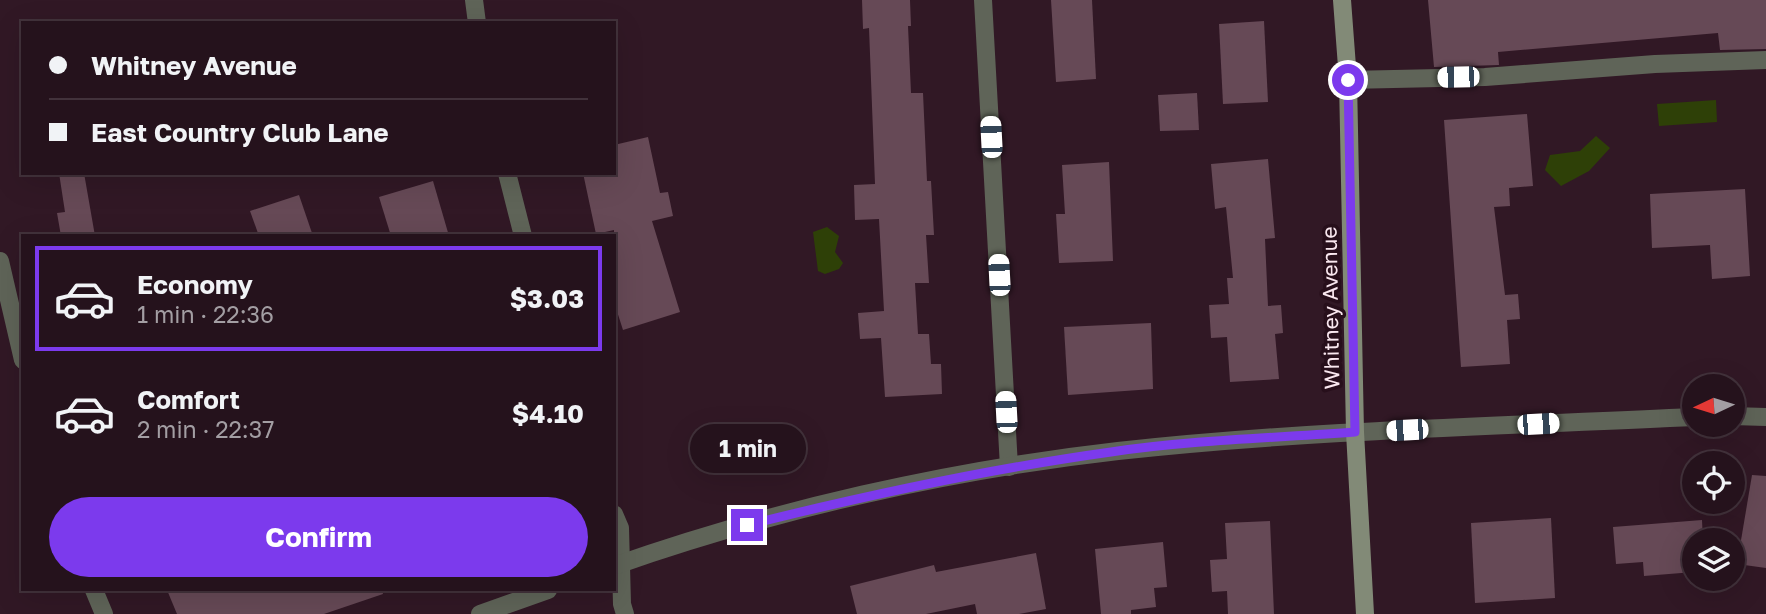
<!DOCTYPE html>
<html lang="en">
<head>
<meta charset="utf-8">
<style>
	:root { --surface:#25121c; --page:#312029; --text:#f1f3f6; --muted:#a39ea3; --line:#42323b; --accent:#7c3aed }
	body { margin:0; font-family:"Golos Text",sans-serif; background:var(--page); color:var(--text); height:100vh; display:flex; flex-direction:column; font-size:26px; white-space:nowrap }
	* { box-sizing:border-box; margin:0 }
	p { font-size:23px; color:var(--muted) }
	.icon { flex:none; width:38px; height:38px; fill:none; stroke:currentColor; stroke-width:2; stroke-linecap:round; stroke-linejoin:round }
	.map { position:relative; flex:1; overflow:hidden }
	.drawer { position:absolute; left:21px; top:234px; width:595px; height:357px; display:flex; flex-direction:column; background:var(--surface); border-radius:0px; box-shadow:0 7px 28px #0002,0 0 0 2px var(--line) }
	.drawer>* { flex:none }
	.hud { position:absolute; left:21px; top:21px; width:595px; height:154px; border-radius:0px; box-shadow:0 7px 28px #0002,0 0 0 2px var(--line); display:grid; align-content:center; height:154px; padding:0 28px; background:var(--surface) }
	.needle { width:46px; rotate:266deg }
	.fabs { position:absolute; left:1682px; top:374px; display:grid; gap:14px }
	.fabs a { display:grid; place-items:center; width:63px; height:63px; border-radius:50%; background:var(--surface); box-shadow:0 7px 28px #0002,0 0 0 2px var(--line); font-size:35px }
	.end { position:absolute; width:32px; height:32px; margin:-16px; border:9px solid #7c3aed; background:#fff; box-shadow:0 0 0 4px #fff }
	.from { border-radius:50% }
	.bubble { position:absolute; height:49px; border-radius:24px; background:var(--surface); box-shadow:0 7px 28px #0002,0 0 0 2px var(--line); font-size:23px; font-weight:700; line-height:49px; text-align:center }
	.car { position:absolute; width:21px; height:42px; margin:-21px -10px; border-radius:9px; box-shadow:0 0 5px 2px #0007; background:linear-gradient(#fff 24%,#345 0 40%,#fff 0 76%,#345 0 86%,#fff 0) }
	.hud b { display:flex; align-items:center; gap:24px; height:66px; font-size:26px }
	.hud b+b { border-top:2px solid var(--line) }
	.hud i { width:18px; height:18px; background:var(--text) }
	ul { padding:12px 0 0; list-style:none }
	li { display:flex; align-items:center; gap:21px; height:105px; margin:0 14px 10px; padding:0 14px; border:4px solid transparent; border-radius:0px }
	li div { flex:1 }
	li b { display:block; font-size:26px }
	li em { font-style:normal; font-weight:700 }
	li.active { border-color:var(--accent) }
	li>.icon { width:63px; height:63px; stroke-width:1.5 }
	.action { display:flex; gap:14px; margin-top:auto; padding:14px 28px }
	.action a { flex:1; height:80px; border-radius:42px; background:var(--accent); color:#fff; font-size:28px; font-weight:700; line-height:80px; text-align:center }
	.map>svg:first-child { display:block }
	.water { fill:#2e4007 }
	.building { fill:#664956 }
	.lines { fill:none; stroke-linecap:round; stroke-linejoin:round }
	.lane { stroke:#5f6458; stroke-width:18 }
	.street { stroke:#5f6458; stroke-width:18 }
	.secondary { stroke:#828a77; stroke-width:18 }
	.route { stroke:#7c3aed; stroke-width:9 }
	.labels { text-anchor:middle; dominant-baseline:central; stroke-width:7; stroke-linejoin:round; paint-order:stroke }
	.street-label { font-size:21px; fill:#f9e7ef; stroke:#270f1b }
</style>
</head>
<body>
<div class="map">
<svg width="1766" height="614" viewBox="0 0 1766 614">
	<rect width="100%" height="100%" fill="#311825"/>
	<g class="water">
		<polygon points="1716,100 1717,122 1659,126 1657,104"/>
		<polygon points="1596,136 1610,148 1589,171 1561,186 1545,170 1550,155 1580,151"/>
		<polygon points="827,227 839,236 835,252 843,263 839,269 825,274 818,271 813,232"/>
	</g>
	<g class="building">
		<polygon points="862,0 910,0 911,26 908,26 911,93 923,93 927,181 931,181 934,235 926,235 929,283 915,283 918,334 929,334 931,364 941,364 942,394 885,397 881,338 860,339 858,313 884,311 879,219 855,220 854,185 875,184 869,28 863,29"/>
		<polygon points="1051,0 1092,0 1096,79 1056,82"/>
		<polygon points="1428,0 1766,0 1766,49 1720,50 1718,33 1498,52 1499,65 1434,67"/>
		<polygon points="1264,21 1268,102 1223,104 1219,24"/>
		<polygon points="1197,93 1199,130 1160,131 1158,95"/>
		<polygon points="1527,114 1533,186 1509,188 1510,206 1494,207 1505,295 1518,294 1520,319 1507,320 1510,364 1461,367 1444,120"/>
		<polygon points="648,137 660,193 668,192 673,216 652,221 680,312 623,330 614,302 614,230 596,234 583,173 614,173 614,145"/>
		<polygon points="1268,159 1275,238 1265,239 1268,306 1281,305 1283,333 1275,334 1279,379 1230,382 1227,337 1211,338 1209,305 1229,304 1227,278 1233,278 1226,207 1215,209 1211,164"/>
		<polygon points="1109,162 1113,261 1059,263 1056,214 1065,214 1062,165"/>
		<polygon points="59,173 84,173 95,236 61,236 57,213 65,212"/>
		<polygon points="433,181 449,236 391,236 379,197"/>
		<polygon points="1745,189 1750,276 1712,279 1710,245 1652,248 1650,194"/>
		<polygon points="299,195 313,236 259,236 250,211"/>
		<polygon points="1151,323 1153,389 1068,395 1064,327"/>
		<polygon points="1752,475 1766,476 1766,568 1737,564"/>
		<polygon points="1551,518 1555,598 1475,603 1471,523"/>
		<polygon points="1702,520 1703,541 1694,541 1694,572 1644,576 1643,562 1616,564 1613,527"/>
		<polygon points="1270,521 1274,614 1228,614 1227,591 1212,592 1210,560 1227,559 1225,523"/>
		<polygon points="1163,542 1167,587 1154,588 1156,607 1131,610 1131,614 1101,614 1095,549"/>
		<polygon points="1036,553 1046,609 1019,614 977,614 975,604 926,614 857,614 850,586 934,565 936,572"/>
		<polygon points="167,590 382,590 383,594 324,614 177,614"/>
	</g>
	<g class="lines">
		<polyline class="lane" points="1348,80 1485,77 1655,64 1766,60"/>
		<g class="street">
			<polyline points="474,0 477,23"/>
			<polyline points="983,0 1009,467"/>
			<polyline points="507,173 523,236"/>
			<polyline points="0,261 23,360"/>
			<polyline points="1732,416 1766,417"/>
			<polyline points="614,514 620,528 622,604 625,614"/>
			<path d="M614 566C773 510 950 470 1118 451 1309 430 1502 426 1694 417"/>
			<polyline points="94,590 104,614"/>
			<polyline points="480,614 548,590"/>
		</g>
		<polyline class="secondary" points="1342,0 1348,80 1355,432 1365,614"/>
	</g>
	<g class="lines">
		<path class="route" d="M747 525C868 495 988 469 1111 452 1192 440 1274 438 1355 432L1348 80"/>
	</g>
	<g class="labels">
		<g class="street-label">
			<text transform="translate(1330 308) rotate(-91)">Whitney Avenue</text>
		</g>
	</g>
</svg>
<div class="fabs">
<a><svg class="needle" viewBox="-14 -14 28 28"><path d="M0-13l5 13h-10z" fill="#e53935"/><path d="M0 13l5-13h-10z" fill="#a39ea3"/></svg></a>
<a><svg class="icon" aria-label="locate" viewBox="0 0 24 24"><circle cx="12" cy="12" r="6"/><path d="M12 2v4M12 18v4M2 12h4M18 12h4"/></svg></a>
<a><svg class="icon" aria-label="layers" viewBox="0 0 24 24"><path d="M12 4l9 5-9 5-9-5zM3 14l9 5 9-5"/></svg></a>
</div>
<i class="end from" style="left:1348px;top:80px"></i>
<i class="end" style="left:747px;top:525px"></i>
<div class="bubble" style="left:690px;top:424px;width:116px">1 min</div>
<i class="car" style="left:1458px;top:77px;rotate:269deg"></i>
<i class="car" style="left:991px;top:137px;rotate:357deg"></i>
<i class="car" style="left:999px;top:275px;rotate:357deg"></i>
<i class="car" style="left:1006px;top:412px;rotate:357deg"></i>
<i class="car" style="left:1538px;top:424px;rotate:87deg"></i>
<i class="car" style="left:1407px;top:430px;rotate:267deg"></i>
<div class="hud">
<b><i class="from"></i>Whitney Avenue</b>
<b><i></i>East Country Club Lane</b>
</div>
<section class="drawer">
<ul>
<li class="active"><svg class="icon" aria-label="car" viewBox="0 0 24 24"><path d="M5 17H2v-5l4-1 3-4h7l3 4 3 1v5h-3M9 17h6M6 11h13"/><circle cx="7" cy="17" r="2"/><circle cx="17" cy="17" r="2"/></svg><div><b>Economy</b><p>1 min · 22:36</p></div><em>$3.03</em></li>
<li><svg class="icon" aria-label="car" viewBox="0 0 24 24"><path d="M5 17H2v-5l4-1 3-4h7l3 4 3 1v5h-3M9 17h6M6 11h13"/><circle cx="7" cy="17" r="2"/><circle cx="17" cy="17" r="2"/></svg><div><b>Comfort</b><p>2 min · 22:37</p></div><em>$4.10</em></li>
</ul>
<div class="action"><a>Confirm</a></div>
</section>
</div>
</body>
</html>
